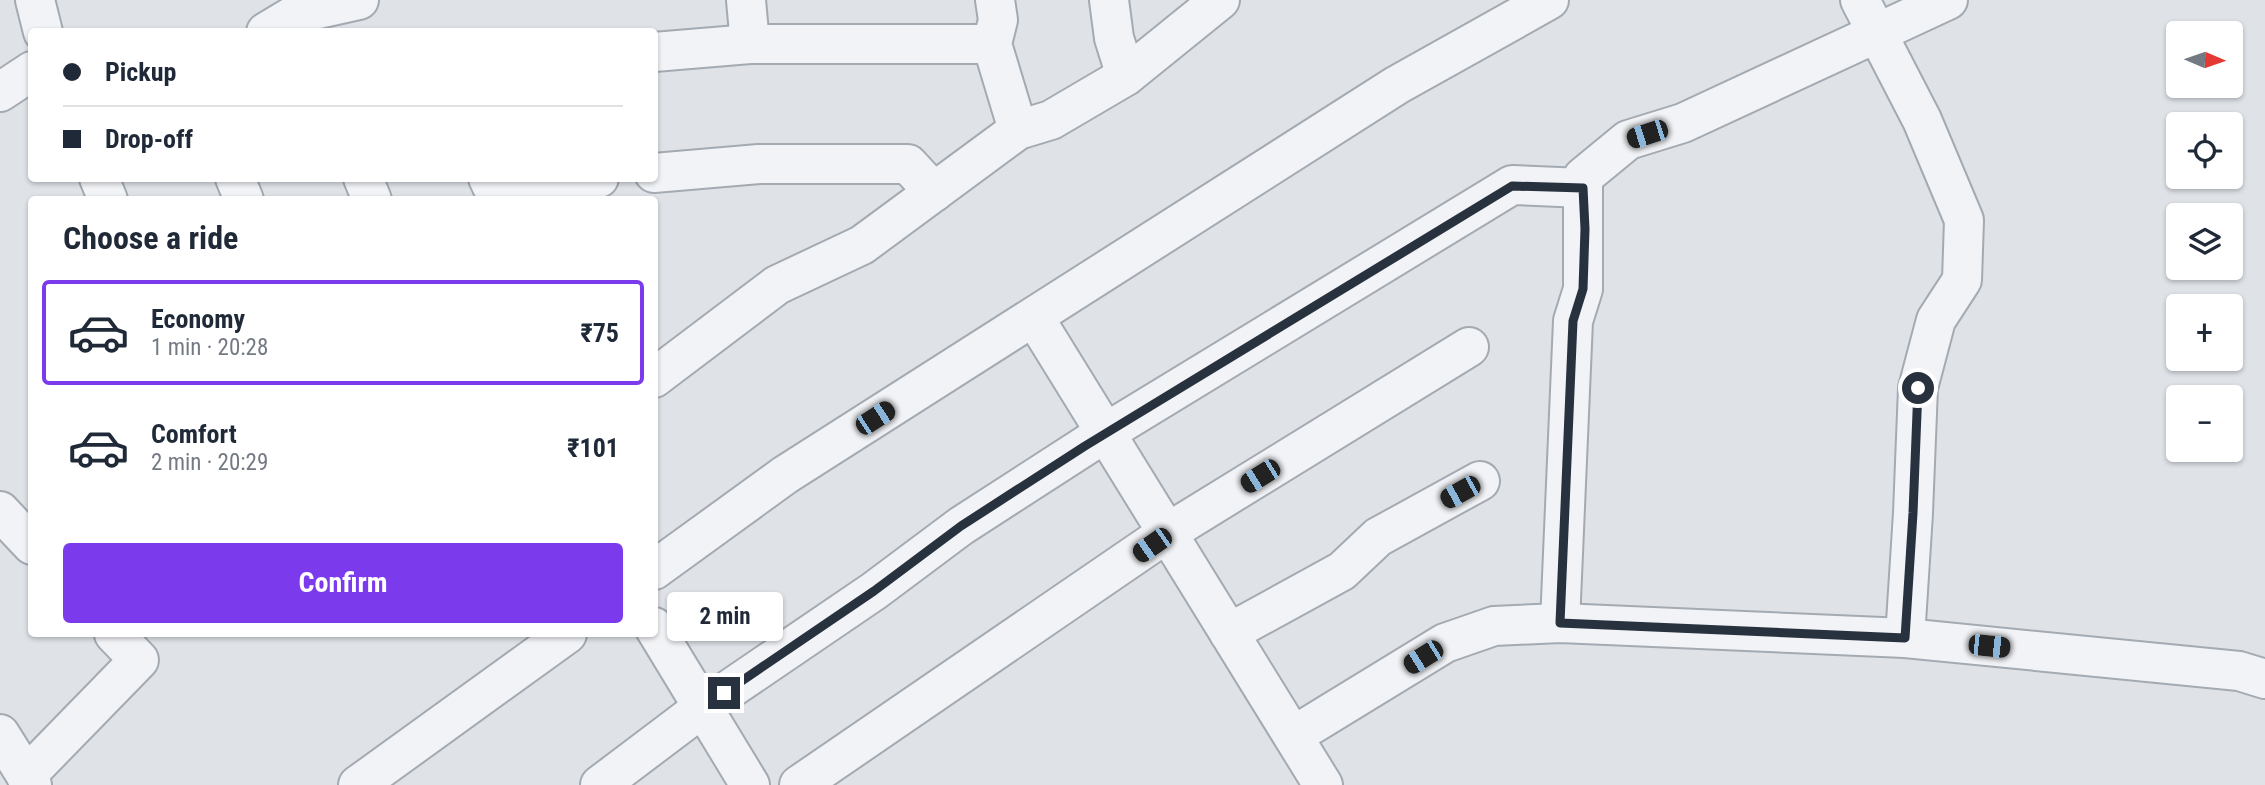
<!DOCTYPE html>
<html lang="en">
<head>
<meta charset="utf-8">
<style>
	:root { --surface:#fff; --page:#f6f6f7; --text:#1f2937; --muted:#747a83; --line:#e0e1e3; --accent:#7c3aed }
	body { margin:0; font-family:"Roboto Condensed",sans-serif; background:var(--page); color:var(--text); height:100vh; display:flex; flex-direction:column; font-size:26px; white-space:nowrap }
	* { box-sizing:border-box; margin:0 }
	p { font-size:23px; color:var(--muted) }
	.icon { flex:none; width:38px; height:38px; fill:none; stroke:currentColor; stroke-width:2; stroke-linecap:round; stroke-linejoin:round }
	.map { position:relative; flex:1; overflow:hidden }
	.drawer { position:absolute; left:28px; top:196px; width:630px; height:441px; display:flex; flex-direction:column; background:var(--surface); border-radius:7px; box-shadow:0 2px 5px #0004 }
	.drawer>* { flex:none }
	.guide { position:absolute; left:28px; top:28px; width:630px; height:154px; border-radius:7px; box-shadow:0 2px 5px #0004; display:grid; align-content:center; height:154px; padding:0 35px; background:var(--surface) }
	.needle { width:46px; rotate:92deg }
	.tools { position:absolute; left:2166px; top:21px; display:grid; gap:14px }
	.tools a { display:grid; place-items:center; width:77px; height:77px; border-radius:7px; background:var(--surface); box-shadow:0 2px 5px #0004; font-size:35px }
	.end { position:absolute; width:32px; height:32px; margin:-16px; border:9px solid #28313e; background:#fff; box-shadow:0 0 0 4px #fff }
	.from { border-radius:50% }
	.bubble { position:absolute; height:49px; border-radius:7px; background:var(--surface); box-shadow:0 2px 5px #0004; font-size:23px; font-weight:700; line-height:49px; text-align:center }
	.car { position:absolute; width:21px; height:42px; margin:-21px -10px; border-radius:9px; box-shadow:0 0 5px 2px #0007; background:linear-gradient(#222 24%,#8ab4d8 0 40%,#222 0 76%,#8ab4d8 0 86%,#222 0) }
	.guide b { display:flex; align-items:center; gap:24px; height:66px; font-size:26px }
	.guide b+b { border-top:2px solid var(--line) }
	.guide i { width:18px; height:18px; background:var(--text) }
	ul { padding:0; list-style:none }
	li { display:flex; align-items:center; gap:21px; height:105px; margin:0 14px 10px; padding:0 21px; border:4px solid transparent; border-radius:7px }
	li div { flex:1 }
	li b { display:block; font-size:26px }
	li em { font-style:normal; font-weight:700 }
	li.selected { border-color:var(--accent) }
	li>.icon { width:63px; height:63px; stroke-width:1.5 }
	h2 { padding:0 35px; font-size:32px; line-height:84px }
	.cta { display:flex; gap:14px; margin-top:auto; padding:14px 35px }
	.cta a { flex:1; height:80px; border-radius:7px; background:var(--accent); color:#fff; font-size:28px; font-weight:700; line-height:80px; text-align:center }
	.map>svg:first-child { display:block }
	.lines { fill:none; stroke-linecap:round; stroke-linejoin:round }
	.minor-casing { stroke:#a4aab2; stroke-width:42 }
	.minor { stroke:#f1f3f6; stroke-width:38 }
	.route { stroke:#28313e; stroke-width:9 }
</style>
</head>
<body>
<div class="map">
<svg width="2265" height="785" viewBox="0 0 2265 785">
	<rect width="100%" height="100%" fill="#dfe3e8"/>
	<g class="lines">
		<defs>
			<g id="minor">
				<polyline points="35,0 43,32"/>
				<polyline points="746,0 750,44"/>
				<polyline points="995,0 998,20 992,44 1018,130"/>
				<polyline points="1109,0 1114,38 1126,76"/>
				<polyline points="1860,0 1877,33 1948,0"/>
				<polyline points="266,32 296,14 359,0"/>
				<polyline points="654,52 750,44 992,44"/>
				<polyline points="0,92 32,71"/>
				<polyline points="654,173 759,164 908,164 934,192"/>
				<polyline points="99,178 108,200"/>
				<polyline points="235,178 244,200"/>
				<polyline points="363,178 372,200"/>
				<polyline points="488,178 498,199 599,178"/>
				<polyline points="1034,317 1323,785"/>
				<polyline points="654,378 777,285 862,245 1018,130 1051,120 1126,76 1220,0"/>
				<polyline points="0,511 32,545"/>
				<polyline points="654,570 785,475 1397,85 1549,0"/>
				<polyline points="1560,623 1573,321 1583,289 1583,177 1628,140 1683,123 1877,33 1922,120 1964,220 1962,280 1936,320 1918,388 1913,513 1905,638"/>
				<polyline points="654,627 750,785"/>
				<polyline points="1229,633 1342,571 1378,537 1480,481"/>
				<polyline points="0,734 32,785"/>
				<polyline points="1293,736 1445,643 1494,626 1560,623 1905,638 2239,671 2265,679"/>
				<polyline points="26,776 139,660 114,634"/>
				<polyline points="358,785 567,634"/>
				<polyline points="600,785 702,708 874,591 961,526 1105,433 1512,185 1583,188"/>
				<polyline points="799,785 1167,533 1469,347"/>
			</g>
		</defs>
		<use href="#minor" class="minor-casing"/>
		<use href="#minor" class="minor"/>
	</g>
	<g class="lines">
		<polyline class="route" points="724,693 874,591 961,526 1085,446 1512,186 1583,188 1585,229 1583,289 1573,321 1560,623 1905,638 1913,513 1918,388"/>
	</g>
</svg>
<div class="tools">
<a><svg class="needle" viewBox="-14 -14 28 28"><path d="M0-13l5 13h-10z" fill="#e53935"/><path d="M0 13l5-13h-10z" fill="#747a83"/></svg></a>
<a><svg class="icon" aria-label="locate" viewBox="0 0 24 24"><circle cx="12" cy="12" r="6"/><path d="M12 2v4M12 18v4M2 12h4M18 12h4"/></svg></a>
<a><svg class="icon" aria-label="layers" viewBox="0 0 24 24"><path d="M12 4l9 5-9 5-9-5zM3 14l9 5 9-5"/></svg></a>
<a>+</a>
<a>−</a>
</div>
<i class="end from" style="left:1918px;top:388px"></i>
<i class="end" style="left:724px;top:693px"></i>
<div class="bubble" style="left:667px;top:592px;width:116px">2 min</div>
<i class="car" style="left:1647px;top:134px;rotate:252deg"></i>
<i class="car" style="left:875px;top:418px;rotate:57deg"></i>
<i class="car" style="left:1260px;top:476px;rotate:238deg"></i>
<i class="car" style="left:1460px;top:492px;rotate:241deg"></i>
<i class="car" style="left:1152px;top:545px;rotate:235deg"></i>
<i class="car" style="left:1989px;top:646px;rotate:96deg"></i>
<i class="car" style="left:1423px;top:657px;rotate:238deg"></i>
<div class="guide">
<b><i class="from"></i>Pickup</b>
<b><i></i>Drop-off</b>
</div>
<section class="drawer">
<h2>Choose a ride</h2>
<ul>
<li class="selected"><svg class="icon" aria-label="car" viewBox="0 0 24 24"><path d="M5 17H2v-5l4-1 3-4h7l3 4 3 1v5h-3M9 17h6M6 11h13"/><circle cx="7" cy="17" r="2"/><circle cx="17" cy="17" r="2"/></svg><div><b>Economy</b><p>1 min · 20:28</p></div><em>₹75</em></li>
<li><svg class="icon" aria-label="car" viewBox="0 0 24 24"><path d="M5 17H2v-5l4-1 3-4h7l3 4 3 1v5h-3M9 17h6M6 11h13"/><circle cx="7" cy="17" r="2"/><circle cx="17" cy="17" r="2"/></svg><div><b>Comfort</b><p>2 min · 20:29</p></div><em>₹101</em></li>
</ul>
<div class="cta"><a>Confirm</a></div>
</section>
</div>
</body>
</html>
